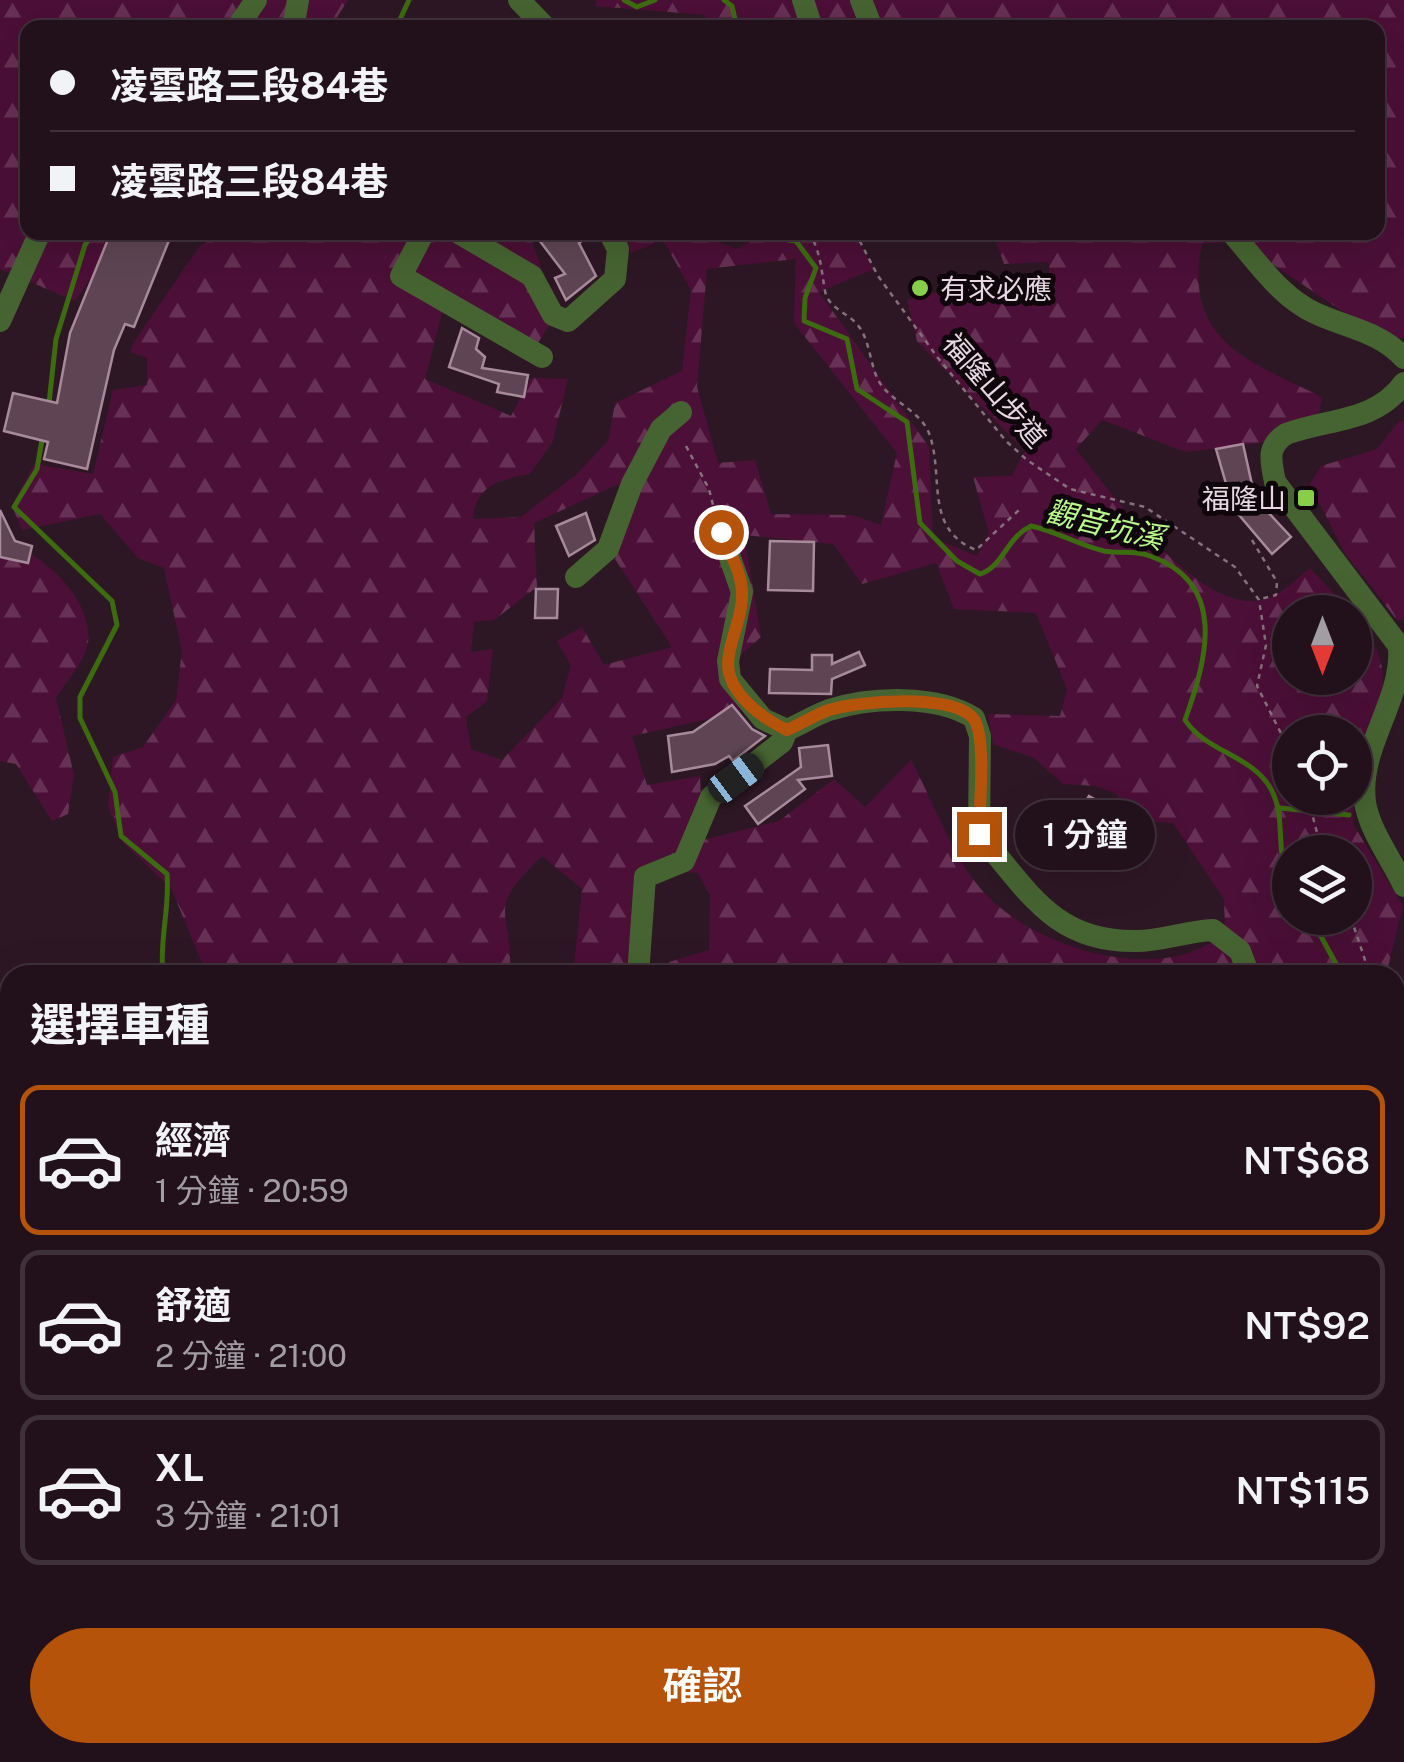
<!DOCTYPE html>
<html lang="zh-TW">
<head>
<meta charset="utf-8">
<style>
	:root { --surface:#22111b; --page:#2e1f28; --text:#f1f3f6; --muted:#a29da3; --line:#3f313a; --accent:#b45309 }
	body { margin:0; font-family:"Public Sans","Noto Sans TC",sans-serif; background:var(--page); color:var(--text); height:100vh; display:flex; flex-direction:column; font-size:38px; white-space:nowrap }
	* { box-sizing:border-box; margin:0 }
	p { font-size:32px; color:var(--muted) }
	.icon { flex:none; width:55px; height:55px; fill:none; stroke:currentColor; stroke-width:2; stroke-linecap:round; stroke-linejoin:round }
	.map { position:relative; flex:1; overflow:hidden }
	.drawer { position:absolute; left:0px; top:965px; width:1405px; height:798px; display:flex; flex-direction:column; background:var(--surface); border-radius:30px 30px 0 0; box-shadow:0 10px 40px #0002,0 0 0 2px var(--line) }
	.drawer>* { flex:none }
	.hud { position:absolute; left:20px; top:20px; width:1365px; height:220px; border-radius:20px; box-shadow:0 10px 40px #0002,0 0 0 2px var(--line); display:grid; align-content:center; height:220px; padding:0 30px; background:var(--surface) }
	.needle { width:65px; rotate:180deg }
	.tools { position:absolute; left:1272px; top:595px; display:grid; gap:20px }
	.tools a { display:grid; place-items:center; width:100px; height:100px; border-radius:50%; background:var(--surface); box-shadow:0 10px 40px #0002,0 0 0 2px var(--line); font-size:50px }
	.end { position:absolute; width:45px; height:45px; margin:-22px; border:12px solid #b45309; background:#fff; box-shadow:0 0 0 5px #fff }
	.from { border-radius:50% }
	.bubble { position:absolute; height:70px; border-radius:35px; background:var(--surface); box-shadow:0 10px 40px #0002,0 0 0 2px var(--line); font-size:32px; font-weight:600; line-height:70px; text-align:center }
	.car { position:absolute; width:30px; height:60px; margin:-30px -15px; border-radius:12px; box-shadow:0 0 8px 2px #0007; background:linear-gradient(#222 24%,#8ab4d8 0 40%,#222 0 76%,#8ab4d8 0 86%,#222 0) }
	.hud b { display:flex; align-items:center; gap:35px; height:95px; font-size:38px }
	.hud b+b { border-top:2px solid var(--line) }
	.hud i { width:25px; height:25px; background:var(--text) }
	ul { padding:0; list-style:none }
	li { display:flex; align-items:center; gap:30px; height:150px; margin:0 20px 15px; padding:0 10px; border:5px solid var(--line); border-radius:20px }
	li div { flex:1 }
	li b { display:block; font-size:38px }
	li em { font-style:normal; font-weight:600 }
	li.current { border-color:var(--accent) }
	li>.icon { width:90px; height:90px; stroke-width:1.5 }
	h2 { padding:0 30px; font-size:45px; line-height:120px }
	.button { display:flex; gap:20px; margin-top:auto; padding:20px 30px }
	.button a { flex:1; height:115px; border-radius:60px; background:var(--accent); color:#fff; font-size:40px; font-weight:600; line-height:115px; text-align:center }
	.map>svg:first-child { display:block }
	.forest { fill:url(#forest-firs); fill-rule:evenodd }
	.lines { fill:none; stroke-linecap:round; stroke-linejoin:round }
	.stream { stroke:#3d6b10; stroke-width:5 }
	.building { fill:#5f4553; stroke:#a88b9a; stroke-width:2.5 }
	.path { stroke:#85727d; stroke-width:2.5; stroke-dasharray:5 5; stroke-linecap:butt }
	.minor { stroke:#466431; stroke-width:22 }
	.route { stroke:#b45309; stroke-width:12 }
	.poi-dot { fill:#87cf4b; stroke:#0f060b; stroke-width:4 }
	.labels { text-anchor:middle; dominant-baseline:central; stroke-width:10; stroke-linejoin:round; paint-order:stroke }
	.poi-label { font-size:28px; fill:#e7d7e0; stroke:#0f060b; text-anchor:start }
	.street-label { font-size:28px; fill:#e7d7e0; stroke:#0f060b }
	.water-label { font-size:30px; font-style:italic; fill:#b8fa8a; stroke:#0f060b }
</style>
</head>
<body>
<div class="map">
<svg width="1404" height="1762" viewBox="0 0 1404 1762">
	<defs>
		<pattern id="forest-firs" width="22" height="20" patternUnits="userSpaceOnUse" patternTransform="scale(2.5)"><rect width="22" height="20" fill="#4c0f37"/><path d="M5 1l3.5 6h-7zM16 11l3.5 6h-7z" fill="#663154"/></pattern>
	</defs>
	<rect width="100%" height="100%" fill="#2d1724"/>
	<g class="forest">
		<polygon points="0,0 348,0 331,27 28,28 28,232 122,233 75,301 0,269"/>
		<path d="M597 0H1404V337L1388 342 1238 241 1202 244C1182 341 1249 361 1322 397L1315 436 1186 452 1102 420 1076 449C1110 492 1204 620 1266 599 1281 595 1298 577 1310 568L1351 612H1290V678H1355V617C1404 674 1378 703 1356 766L1355 780V732H1290V798H1354L1353 824 1403 906 1386 975H669V962L709 950 710 895 698 873 672 871 651 887 640 975H573L582 889 542 856C483 914 513 905 510 975H207L171 888 123 843 108 806 113 757 143 747 176 700 182 651 164 568 138 558 100 514 22 530 12 506 34 464 93 474 113 390 147 385V358L130 352 134 342 199 247 222 233H529L557 313 529 357 443 309 425 379 511 416 531 378 568 379 553 441 530 474C501 479 475 485 473 519L521 517 577 474 608 441 615 403 682 371 691 290 663 240 631 253 627 233H696L736 249 769 233H853L874 269 819 292 929 447 933 538 977 556 989 533 973 477 1012 476 1025 451 917 341 907 300 975 282 1017 299 1049 289V262L1004 264 993 233 1378 232V28H706L705 15 595 6ZM796 259 794 323 897 453 881 525 852 515 771 514 755 460 718 463 697 387 707 269ZM619 484 628 524 615 559 672 647 604 665 582 627 557 641 571 665 562 698 502 760 471 749 466 717 487 701 493 649 471 652 474 622 494 620 537 587 534 523ZM744 535 833 544 862 584 936 563 954 609 1036 613 1067 689 1060 716 988 714 993 744 1034 758 1063 784 1096 786 1117 794 1126 820 1173 823 1224 899 1225 929C1218 935 1210 944 1201 948 1134 980 1019 940 976 883 949 848 932 799 911 760L865 807 834 779 779 821 703 840 700 776 647 785 632 736 740 712 730 665 761 637ZM1290 852H1355V918H1290Z"/>
		<polygon points="1404,421 1404,620 1397,620 1344,552 1310,484 1321,466 1377,449 1398,422"/>
		<path d="M0 542C40 549 94 599 88 643 85 661 65 683 56 698L74 775 68 814 52 821 16 764 0 761Z"/>
		<rect x="1395" y="1071" width="9" height="143"/>
		<polygon points="10,1263 10,1401 0,1393 0,1267"/>
		<polygon points="1395,1299 1404,1302 1404,1762 0,1762 0,1532 10,1527 10,1752 1395,1752"/>
	</g>
	<g class="lines">
		<g class="stream">
			<polyline points="624,0 637,7 655,0"/>
			<polyline points="724,0 732,6 737,28"/>
			<polyline points="396,28 409,0"/>
			<path d="M733 232 796 241 816 268 805 298 804 321 847 339 857 389 907 422 920 523 957 561 980 574C1003 567 1007 537 1031 526 1056 531 1078 545 1104 551 1119 554 1136 550 1150 556 1228 583 1207 659 1185 720 1206 752 1252 755 1271 789 1287 818 1274 853 1290 881"/>
			<polyline points="49,403 56,339 85,245 94,232"/>
			<path d="M43 434 37 469 14 507 112 601 117 625 80 697V718L115 792 121 836 167 874C170 909 159 940 163 975"/>
			<polyline points="1280,808 1349,815"/>
			<polyline points="1311,918 1342,975"/>
			<polyline points="1395,1130 1404,1163"/>
			<polyline points="297,1752 302,1762"/>
		</g>
	</g>
	<g class="building">
		<polygon points="111,232 156,232 170,238 134,327 125,324 114,350 87,469 44,459 48,442 4,431 13,393 57,403 70,333"/>
		<polygon points="533,232 593,232 579,243 596,276 566,300 555,278 565,274"/>
		<polygon points="462,328 479,338 476,349 485,357 482,368 528,375 524,397 497,392 499,384 449,367"/>
		<polygon points="1243,444 1255,498 1291,537 1272,554 1233,508 1216,449"/>
		<polygon points="0,510 15,541 32,546 28,563 0,557"/>
		<polygon points="586,513 595,540 569,556 556,526"/>
		<polygon points="770,541 814,542 813,591 768,590"/>
		<polygon points="536,589 558,589 557,618 535,618"/>
		<polygon points="859,652 865,665 832,679 831,694 769,693 770,669 812,670 812,655 832,655 832,664"/>
		<polygon points="732,705 752,729 765,736 733,761 729,756 715,764 672,772 668,736 693,732"/>
		<polygon points="828,745 832,776 798,780 805,789 758,824 745,806 801,767 799,748"/>
		<polygon points="1089,796 1116,811 1083,870 1055,854"/>
	</g>
	<g class="lines">
		<g class="path">
			<path d="M809 232C821 253 821 268 825 291 828 307 845 312 856 323 872 340 869 370 882 386 896 404 923 413 930 436 944 478 924 529 976 550L1019 510"/>
			<polyline points="855,232 878,276 938,358 1006,441 1027,460 1070,489 1145,507 1235,567 1259,600 1266,645 1257,686 1290,751"/>
			<polyline points="686,446 709,489 715,513"/>
			<polyline points="1252,540 1277,582 1276,595 1260,599"/>
			<polyline points="1308,798 1322,852"/>
			<polyline points="1351,918 1370,975"/>
			<polyline points="1395,1056 1404,1076"/>
			<polyline points="0,1543 10,1548"/>
			<polyline points="618,1752 633,1762"/>
			<polyline points="1105,1752 1106,1762"/>
			<polyline points="364,1762 365,1752"/>
			<polyline points="1062,1762 1067,1752"/>
		</g>
		<g class="minor">
			<polyline points="519,0 546,28"/>
			<polyline points="803,0 812,28"/>
			<polyline points="861,0 872,28"/>
			<polyline points="237,28 256,0"/>
			<polyline points="288,28 294,23 298,0"/>
			<polyline points="424,232 401,276 542,357"/>
			<polyline points="457,232 532,276 553,315 568,321 615,279 618,249 609,232"/>
			<path d="M1231 232C1256 260 1280 297 1315 313 1347 328 1379 331 1404 358"/>
			<polyline points="0,321 40,232"/>
			<path d="M1404 383C1375 423 1329 418 1286 434 1266 447 1271 461 1275 482L1399 646C1403 702 1358 746 1365 802 1369 830 1392 860 1404 886"/>
			<polyline points="721,532 742,592 728,661 730,679 763,719 787,730"/>
			<polyline points="576,577 608,549 632,484 661,429 681,412"/>
			<path d="M638 975 645 877 684 861 711 797 782 742 787 730C801 724 815 715 829 710 871 697 936 694 974 718L980 736 979 834C1028 890 1053 942 1136 941 1163 941 1186 931 1213 930L1240 951 1249 975"/>
			<polyline points="0,1086 10,1088"/>
			<polyline points="317,1752 323,1762"/>
		</g>
	</g>
	<g class="lines">
		<path class="route" d="M721 532C729 551 741 571 742 592 743 616 730 638 728 662 727 693 762 718 787 730 801 724 815 715 829 710 858 701 952 693 973 718 987 734 979 810 979 834"/>
	</g>
	<g class="poi-dot">
		<circle cx="920" cy="288" r="10"/>
		<rect x="1296" y="488" width="20" height="20" rx="5"/>
	</g>
	<g class="labels">
		<g class="poi-label">
			<text x="940" y="288">有求必應</text>
			<text x="1286" y="498" text-anchor="end">福隆山</text>
		</g>
		<g class="street-label">
			<text transform="translate(995 390) rotate(49)">福隆山步道</text>
		</g>
		<g class="water-label">
			<text transform="translate(1105 524) rotate(14)">觀音坑溪</text>
		</g>
	</g>
</svg>
<div class="tools">
<a><svg class="needle" viewBox="-14 -14 28 28"><path d="M0-13l5 13h-10z" fill="#e53935"/><path d="M0 13l5-13h-10z" fill="#a29da3"/></svg></a>
<a><svg class="icon" aria-label="locate" viewBox="0 0 24 24"><circle cx="12" cy="12" r="6"/><path d="M12 2v4M12 18v4M2 12h4M18 12h4"/></svg></a>
<a><svg class="icon" aria-label="layers" viewBox="0 0 24 24"><path d="M12 4l9 5-9 5-9-5zM3 14l9 5 9-5"/></svg></a>
</div>
<i class="end from" style="left:721px;top:532px"></i>
<i class="end" style="left:979px;top:834px"></i>
<div class="bubble" style="left:1015px;top:800px;width:140px">1 分鐘</div>
<i class="car" style="left:736px;top:778px;rotate:53deg"></i>
<div class="hud">
<b><i class="from"></i>凌雲路三段84巷</b>
<b><i></i>凌雲路三段84巷</b>
</div>
<section class="drawer">
<h2>選擇車種</h2>
<ul>
<li class="current"><svg class="icon" aria-label="car" viewBox="0 0 24 24"><path d="M5 17H2v-5l4-1 3-4h7l3 4 3 1v5h-3M9 17h6M6 11h13"/><circle cx="7" cy="17" r="2"/><circle cx="17" cy="17" r="2"/></svg><div><b>經濟</b><p>1 分鐘 · 20:59</p></div><em>NT$68</em></li>
<li><svg class="icon" aria-label="car" viewBox="0 0 24 24"><path d="M5 17H2v-5l4-1 3-4h7l3 4 3 1v5h-3M9 17h6M6 11h13"/><circle cx="7" cy="17" r="2"/><circle cx="17" cy="17" r="2"/></svg><div><b>舒適</b><p>2 分鐘 · 21:00</p></div><em>NT$92</em></li>
<li><svg class="icon" aria-label="car" viewBox="0 0 24 24"><path d="M5 17H2v-5l4-1 3-4h7l3 4 3 1v5h-3M9 17h6M6 11h13"/><circle cx="7" cy="17" r="2"/><circle cx="17" cy="17" r="2"/></svg><div><b>XL</b><p>3 分鐘 · 21:01</p></div><em>NT$115</em></li>
</ul>
<div class="button"><a>確認</a></div>
</section>
</div>
</body>
</html>
